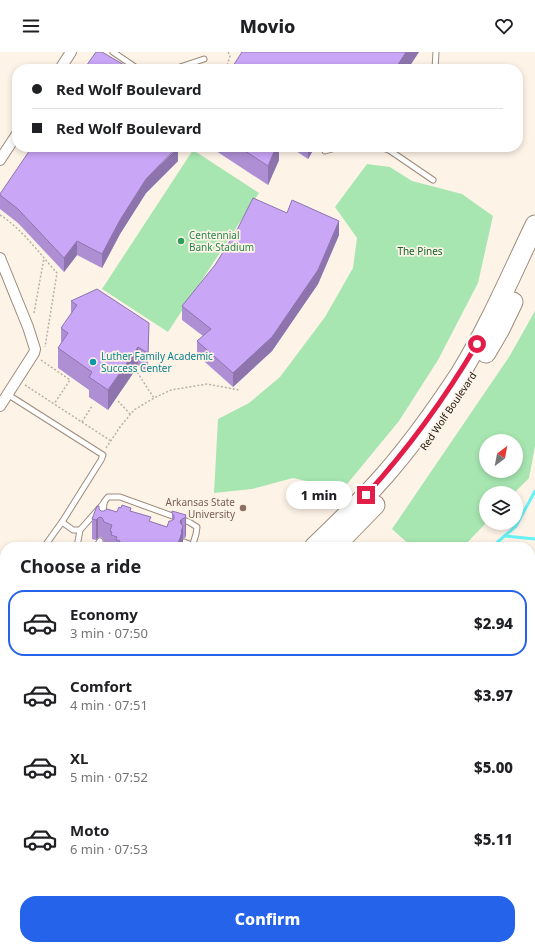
<!DOCTYPE html>
<html lang="en">
<head>
<meta charset="utf-8">
<style>
	:root { --surface:#fff; --page:#f6f6f6; --text:#202124; --muted:#757577; --line:#e0e0e0; --accent:#2563eb }
	body { margin:0; font-family:"Noto Sans",sans-serif; background:var(--page); color:var(--text); height:100vh; display:flex; flex-direction:column; font-size:15px; white-space:nowrap }
	* { box-sizing:border-box; margin:0 }
	p { font-size:13px; color:var(--muted) }
	.icon { flex:none; width:22px; height:22px; fill:none; stroke:currentColor; stroke-width:2; stroke-linecap:round; stroke-linejoin:round }
	.map { position:relative; flex:1; overflow:hidden }
	.drawer { position:absolute; left:0px; top:490px; width:535px; height:408px; display:flex; flex-direction:column; background:var(--surface); border-radius:16px 16px 0 0; box-shadow:0 2px 6px #0003 }
	.drawer>* { flex:none }
	.top-card { position:absolute; left:12px; top:12px; width:511px; height:88px; border-radius:16px; box-shadow:0 2px 6px #0003; display:grid; align-content:center; height:88px; padding:0 20px; background:var(--surface) }
	.needle { width:26px; rotate:32deg }
	.buttons { position:absolute; left:479px; top:382px; display:grid; gap:8px }
	.buttons a { display:grid; place-items:center; width:44px; height:44px; border-radius:50%; background:var(--surface); box-shadow:0 2px 6px #0003; font-size:20px }
	.end { position:absolute; width:18px; height:18px; margin:-9px; border:5px solid #e11d48; background:#fff; box-shadow:0 0 0 2px #fff }
	.from { border-radius:50% }
	.bubble { position:absolute; height:28px; border-radius:14px; background:var(--surface); box-shadow:0 2px 6px #0003; font-size:13px; font-weight:800; line-height:28px; text-align:center }
	.top-card b { display:flex; align-items:center; gap:14px; height:38px; font-size:15px }
	.top-card b+b { border-top:1px solid var(--line) }
	.top-card i { width:10px; height:10px; background:var(--text) }
	ul { padding:0; list-style:none }
	li { display:flex; align-items:center; gap:12px; height:66px; margin:0 8px 6px; padding:0 12px; border:2px solid transparent; border-radius:16px }
	li div { flex:1 }
	li b { display:block; font-size:15px }
	li em { font-style:normal; font-weight:800 }
	li.active { border-color:var(--accent) }
	li>.icon { width:36px; height:36px; stroke-width:1.5 }
	h2 { padding:0 20px; font-size:18px; line-height:48px }
	.action { display:flex; gap:8px; margin-top:auto; padding:8px 20px }
	.action a { flex:1; height:46px; border-radius:16px; background:var(--accent); color:#fff; font-size:16px; font-weight:800; line-height:46px; text-align:center }
	header { display:flex; justify-content:space-between; align-items:center; height:52px; padding:0 20px; background:var(--surface); font-size:18px; font-weight:800 }
	.map>svg:first-child { display:block }
	.green { fill:#a7e6b1; fill-rule:evenodd }
	.lines { fill:none; stroke-linecap:round; stroke-linejoin:round }
	.stream { stroke:#67f0f5; stroke-width:3 }
	.lane-casing { stroke:#9d8b7a; stroke-width:7 }
	.street-casing { stroke:#9d8b7a; stroke-width:12 }
	.secondary-casing { stroke:#9d8b7a; stroke-width:16 }
	.highway-casing { stroke:#9d8b7a; stroke-width:21 }
	.path { stroke:#b9b0a5; stroke-width:1.5; stroke-dasharray:2 2; stroke-linecap:butt }
	.lane { stroke:#fff; stroke-width:5 }
	.street { stroke:#fff; stroke-width:10 }
	.secondary { stroke:#fff; stroke-width:14 }
	.highway { stroke:#fff; stroke-width:19 }
	.wall { fill:#ae8fd4 }
	.shaded-wall { fill:#8d74ad }
	.building { fill:#caa6f7; stroke:#8d74ad }
	.route { stroke:#e11d48; stroke-width:5 }
	.leisure-dot { fill:#2e9e5b; stroke:#fef3e7; stroke-width:1.5 }
	.culture-dot { fill:#0f9aa8; stroke:#fef3e7; stroke-width:1.5 }
	.education-dot { fill:#8d6e63; stroke:#fef3e7; stroke-width:1.5 }
	.labels { text-anchor:middle; dominant-baseline:central; stroke-width:3.5; stroke-linejoin:round; paint-order:stroke }
	.leisure-label { font-size:10px; fill:#27864d; stroke:#fef3e7; text-anchor:start }
	.park-label { font-size:10px; fill:#0e652c; stroke:#fef3e7 }
	.culture-label { font-size:10px; fill:#0d838f; stroke:#fef3e7; text-anchor:start }
	.street-label { font-size:10px; fill:#1b150e; stroke:#fef3e7 }
	.education-label { font-size:10px; fill:#785e54; stroke:#fef3e7; text-anchor:end }
</style>
</head>
<body>
<header><svg class="icon" aria-label="menu" viewBox="0 0 24 24"><path d="M4 6h16M4 12h16M4 18h16"/></svg>Movio<svg class="icon" aria-label="heart" viewBox="0 0 24 24"><path d="M12 20l-8-8c-3-5 5-10 8-4 3-6 11-1 8 4z"/></svg></header>
<div class="map">
<svg width="535" height="898" viewBox="0 0 535 898">
	<rect width="100%" height="100%" fill="#fef3e7"/>
	<g class="green">
		<polygon points="193,98 259,141 168,280 102,237"/>
		<polygon points="367,112 390,115 412,129 462,142 493,164 478,231 438,308 399,369 343,437 293,426 252,437 214,441 218,367 249,351 280,325 325,265 353,216 357,186 335,155"/>
		<path d="M535 259V394L529 426 514 441H486V471L463 495H412L392 477 509 305ZM486 389H516V419H486Z"/>
		<polygon points="535,608 535,891 530,888 530,613"/>
	</g>
	<g class="lines">
		<g class="stream">
			<polyline points="505,484 535,487"/>
			<polyline points="492,495 516,474 535,439"/>
			<polyline points="50,898 56,893"/>
		</g>
		<defs>
			<g id="lane">
				<polyline points="113,0 138,17"/>
				<polyline points="174,17 204,7"/>
				<polyline points="435,17 436,0"/>
				<polyline points="379,95 389,98 390,96"/>
				<polyline points="389,98 433,128"/>
				<polyline points="325,99 339,95 345,95"/>
				<polyline points="7,342 103,403 101,408 62,470"/>
				<polyline points="103,464 104,450 108,445 120,445 189,470 197,475 196,482 192,495"/>
				<polyline points="184,490 192,493"/>
				<polyline points="44,495 62,470 73,478 80,478 104,451"/>
				<polyline points="77,495 80,478"/>
				<polyline points="96,495 100,489"/>
				<polyline points="0,509 5,512"/>
				<polyline points="0,557 5,550"/>
				<polyline points="0,631 5,627"/>
			</g>
			<g id="street">
				<polyline points="60,17 71,0"/>
				<polyline points="0,108 17,82"/>
				<polyline points="0,206 28,275 35,297 34,301 0,354"/>
			</g>
			<polyline id="secondary" points="0,651 5,657"/>
			<g id="highway">
				<polyline points="486,301 500,277 513,250"/>
				<path d="M314 495C338 472 362 449 384 424 412 392 437 357 460 322 489 275 511 223 535 173"/>
				<polyline points="334,495 375,453"/>
				<polyline points="0,763 5,759"/>
			</g>
		</defs>
		<use href="#lane" class="lane-casing"/>
		<use href="#street" class="street-casing"/>
		<use href="#secondary" class="secondary-casing"/>
		<use href="#highway" class="highway-casing"/>
		<g class="path">
			<polyline points="226,17 230,4 228,0"/>
			<path d="M0 163C21 176 40 202 57 221L45 295"/>
			<polyline points="34,261 44,206"/>
			<polyline points="41,308 70,328 54,352"/>
			<polyline points="135,317 154,346"/>
			<polyline points="25,333 111,389"/>
			<polyline points="118,349 130,362"/>
			<polyline points="82,370 92,354"/>
			<polyline points="106,396 120,375 134,358 154,346 171,338 207,332 239,338"/>
			<polyline points="530,511 535,511"/>
			<polyline points="79,898 84,893"/>
		</g>
		<use href="#lane" class="lane"/>
		<use href="#street" class="street"/>
		<use href="#secondary" class="secondary"/>
		<use href="#highway" class="highway"/>
	</g>
	<g class="wall">
		<polygon points="210,95 279,95 279,108 268,133"/>
		<polygon points="290,95 315,95 308,107"/>
		<polygon points="178,109 146,141 120,182 102,216 77,203 64,220 18,171 0,157 0,142"/>
		<polygon points="339,183 318,232 272,299 233,335 197,303 197,289 203,284 182,268 182,254"/>
		<polygon points="71,249 149,271 148,321 138,314 108,358 89,345 89,338 58,316 58,296 61,291 61,276 71,263"/>
		<polygon points="121,456 131,459 151,470 167,475 172,468 172,461 186,463 186,483 185,486 183,487 182,495 110,495 110,492 104,490 103,487 101,485 98,486 96,488 92,487 92,467 99,457 101,459 117,460"/>
		<polygon points="442,893 460,893 456,898 450,898"/>
	</g>
	<g class="shaded-wall">
		<polygon points="406,0 419,0 408,17 395,17"/>
		<polygon points="178,95 178,109 146,141 120,182 102,216 102,202 120,168 146,127"/>
		<polygon points="276,95 279,95 279,108 268,133 268,114"/>
		<polygon points="308,95 315,95 308,107"/>
		<polygon points="339,169 339,183 318,232 272,299 233,335 233,321"/>
		<polygon points="77,189 77,203 64,220 64,206"/>
		<polygon points="138,295 138,314 108,358 108,338"/>
		<polygon points="186,463 186,483 185,486 185,466"/>
		<polygon points="98,466 98,486 96,488 96,468"/>
		<polygon points="182,467 182,477 183,474 183,494 182,495 177,495 180,469"/>
		<polygon points="455,893 460,893 456,898 454,898"/>
	</g>
	<g class="building">
		<polygon points="96,0 102,0 131,17 84,17"/>
		<polygon points="242,0 406,0 395,17 231,17"/>
		<polygon points="32,95 177,95 146,127 120,168 102,202 77,189 64,206 18,157 0,143 0,142"/>
		<polygon points="239,95 276,95 268,114"/>
		<polygon points="253,146 287,161 292,148 339,169 318,218 272,285 233,321 197,289 211,277 182,254 215,213 238,176"/>
		<polygon points="97,237 149,271 148,301 138,295 108,338 89,325 92,320 58,296 68,281 61,276 77,253 71,249"/>
		<polygon points="122,453 131,456 130,459 151,465 149,469 167,475 169,469 171,469 174,467 174,464 172,461 172,459 186,463 185,466 182,467 180,469 181,472 183,474 181,480 182,480 177,495 118,495 120,489 116,488 117,485 111,483 112,480 110,479 112,473 104,470 103,467 101,465 98,466 96,468 92,467 97,454 99,454 99,457 101,459 104,459 107,457 117,460 119,455 121,456"/>
		<polygon points="477,894 483,898 474,898"/>
	</g>
	<g class="lines">
		<path class="route" d="M366 443C409 396 445 346 477 292"/>
	</g>
	<circle class="leisure-dot" cx="181" cy="189" r="4"/>
	<circle class="culture-dot" cx="93" cy="310" r="4"/>
	<circle class="education-dot" cx="243" cy="456" r="4"/>
	<g class="labels">
		<g class="leisure-label">
			<text x="189" y="183">Centennial<tspan x="189" dy="12">Bank Stadium</tspan></text>
		</g>
		<g class="park-label">
			<text x="420" y="199">The Pines</text>
		</g>
		<g class="culture-label">
			<text x="101" y="304">Luther Family Academic<tspan x="101" dy="12">Success Center</tspan></text>
		</g>
		<g class="street-label">
			<text transform="translate(448 359) rotate(-56)">Red Wolf Boulevard</text>
		</g>
		<g class="education-label">
			<text x="235" y="450">Arkansas State<tspan x="235" dy="12">University</tspan></text>
		</g>
	</g>
</svg>
<div class="buttons">
<a><svg class="needle" viewBox="-14 -14 28 28"><path d="M0-13l5 13h-10z" fill="#e53935"/><path d="M0 13l5-13h-10z" fill="#757577"/></svg></a>
<a><svg class="icon" aria-label="layers" viewBox="0 0 24 24"><path d="M12 4l9 5-9 5-9-5zM3 14l9 5 9-5"/></svg></a>
</div>
<i class="end from" style="left:477px;top:292px"></i>
<i class="end" style="left:366px;top:443px"></i>
<div class="bubble" style="left:286px;top:429px;width:66px">1 min</div>
<div class="top-card">
<b><i class="from"></i>Red Wolf Boulevard</b>
<b><i></i>Red Wolf Boulevard</b>
</div>
<section class="drawer">
<h2>Choose a ride</h2>
<ul>
<li class="active"><svg class="icon" aria-label="car" viewBox="0 0 24 24"><path d="M5 17H2v-5l4-1 3-4h7l3 4 3 1v5h-3M9 17h6M6 11h13"/><circle cx="7" cy="17" r="2"/><circle cx="17" cy="17" r="2"/></svg><div><b>Economy</b><p>3 min · 07:50</p></div><em>$2.94</em></li>
<li><svg class="icon" aria-label="car" viewBox="0 0 24 24"><path d="M5 17H2v-5l4-1 3-4h7l3 4 3 1v5h-3M9 17h6M6 11h13"/><circle cx="7" cy="17" r="2"/><circle cx="17" cy="17" r="2"/></svg><div><b>Comfort</b><p>4 min · 07:51</p></div><em>$3.97</em></li>
<li><svg class="icon" aria-label="car" viewBox="0 0 24 24"><path d="M5 17H2v-5l4-1 3-4h7l3 4 3 1v5h-3M9 17h6M6 11h13"/><circle cx="7" cy="17" r="2"/><circle cx="17" cy="17" r="2"/></svg><div><b>XL</b><p>5 min · 07:52</p></div><em>$5.00</em></li>
<li><svg class="icon" aria-label="car" viewBox="0 0 24 24"><path d="M5 17H2v-5l4-1 3-4h7l3 4 3 1v5h-3M9 17h6M6 11h13"/><circle cx="7" cy="17" r="2"/><circle cx="17" cy="17" r="2"/></svg><div><b>Moto</b><p>6 min · 07:53</p></div><em>$5.11</em></li>
</ul>
<div class="action"><a>Confirm</a></div>
</section>
</div>
</body>
</html>
